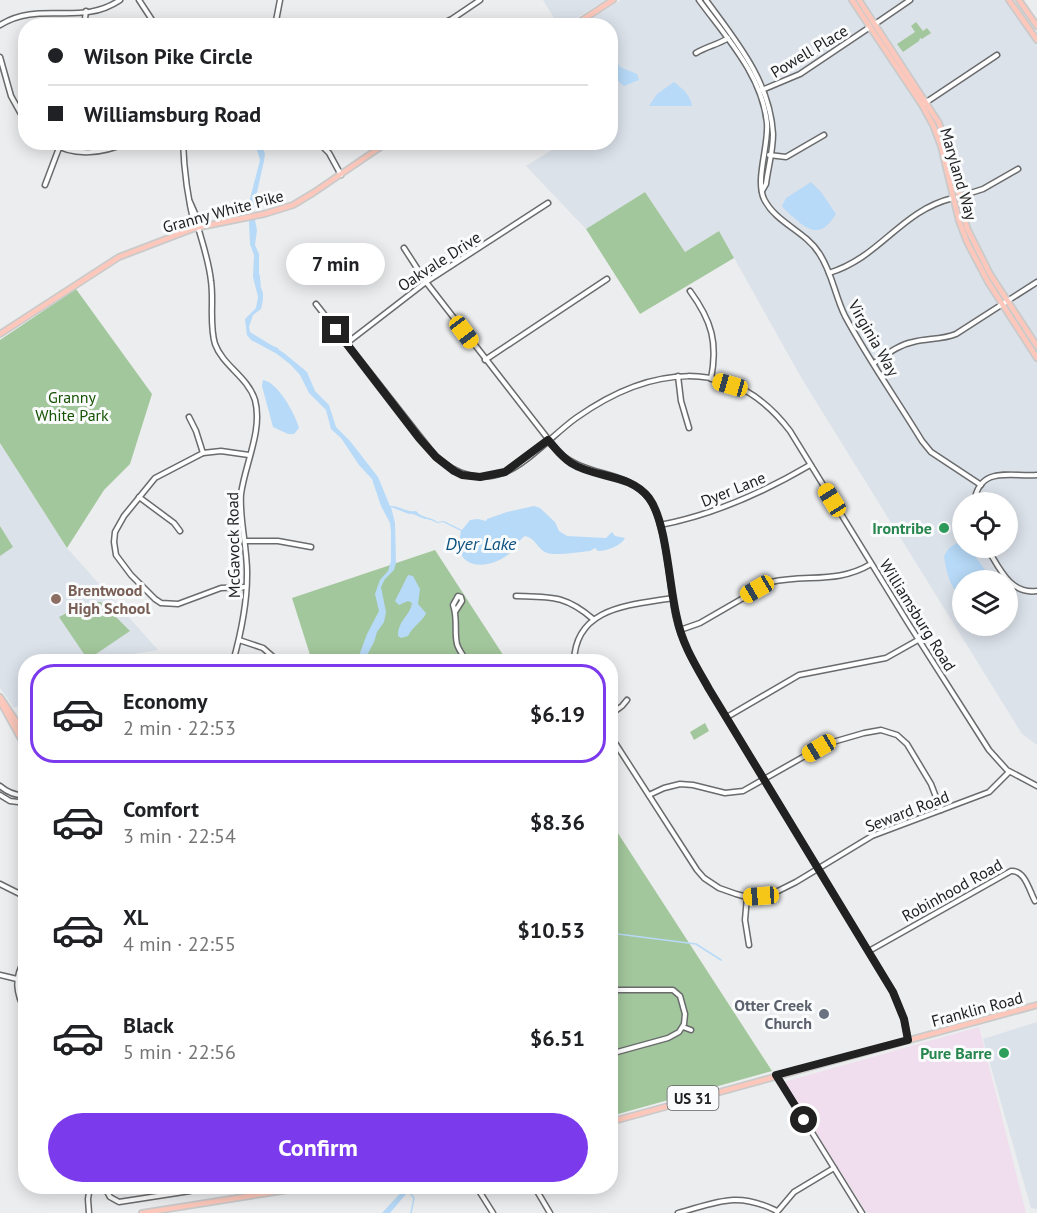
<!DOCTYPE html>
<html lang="en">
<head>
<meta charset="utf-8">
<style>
	:root { --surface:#fff; --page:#f2f2f2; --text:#202124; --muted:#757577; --line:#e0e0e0; --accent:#7c3aed }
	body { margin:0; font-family:"PT Sans",sans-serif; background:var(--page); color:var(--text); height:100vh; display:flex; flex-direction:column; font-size:22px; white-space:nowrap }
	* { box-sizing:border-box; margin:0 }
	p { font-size:20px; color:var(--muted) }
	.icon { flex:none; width:33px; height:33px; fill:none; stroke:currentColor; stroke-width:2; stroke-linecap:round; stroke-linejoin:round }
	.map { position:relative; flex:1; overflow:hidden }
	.details { position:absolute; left:18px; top:654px; width:600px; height:540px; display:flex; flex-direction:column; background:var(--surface); border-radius:24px; box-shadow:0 3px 15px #0003 }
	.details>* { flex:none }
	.banner { position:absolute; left:18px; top:18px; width:600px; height:132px; border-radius:24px; box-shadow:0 3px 15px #0003; display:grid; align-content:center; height:132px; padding:0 30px; background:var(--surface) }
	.tools { position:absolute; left:952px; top:492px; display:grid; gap:12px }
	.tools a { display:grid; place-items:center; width:66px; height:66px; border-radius:50%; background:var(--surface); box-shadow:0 3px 15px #0003; font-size:30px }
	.end { position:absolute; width:27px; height:27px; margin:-14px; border:8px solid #212121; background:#fff; box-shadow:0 0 0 3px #fff }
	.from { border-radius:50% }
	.bubble { position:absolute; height:42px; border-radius:21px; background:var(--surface); box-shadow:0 3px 15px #0003; font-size:20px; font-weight:700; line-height:42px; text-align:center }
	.car { position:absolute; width:18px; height:36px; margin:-18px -9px; border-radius:8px; box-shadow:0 0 4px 2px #0007; background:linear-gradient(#f5c518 24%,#345 0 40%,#f5c518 0 76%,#345 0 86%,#f5c518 0) }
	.banner b { display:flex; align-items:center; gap:21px; height:57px; font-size:22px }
	.banner b+b { border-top:2px solid var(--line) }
	.banner i { width:15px; height:15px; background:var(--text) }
	ul { padding:10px 0 0; list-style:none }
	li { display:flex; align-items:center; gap:18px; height:99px; margin:0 12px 9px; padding:0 18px; border:3px solid transparent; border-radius:24px }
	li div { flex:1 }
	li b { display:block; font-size:22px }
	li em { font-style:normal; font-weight:700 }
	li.on { border-color:var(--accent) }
	li>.icon { width:54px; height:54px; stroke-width:1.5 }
	.primary-button { display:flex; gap:12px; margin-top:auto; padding:12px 30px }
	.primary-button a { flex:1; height:69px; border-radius:36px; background:var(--accent); color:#fff; font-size:24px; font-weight:700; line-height:69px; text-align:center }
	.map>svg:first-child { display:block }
	.built { fill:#dce2ea; fill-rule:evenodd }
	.industrial { fill:#f0dded }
	.green { fill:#a3c79c }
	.water { fill:#b7daf8 }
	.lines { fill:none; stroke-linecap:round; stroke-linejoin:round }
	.stream { stroke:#b7daf8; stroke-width:1.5 }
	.minor-casing { stroke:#6a6b6c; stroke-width:7 }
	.major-casing { stroke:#cacaca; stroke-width:8 }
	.minor { stroke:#fff; stroke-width:4 }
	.major { stroke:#fdc8bb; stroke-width:4.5 }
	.route { stroke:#212121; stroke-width:8 }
	.leisure-dot { fill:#2e9e5b; stroke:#fafbfc; stroke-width:2 }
	.education-dot { fill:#8d6e63; stroke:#fafbfc; stroke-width:2 }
	.worship-dot { fill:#6b7280; stroke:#fafbfc; stroke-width:2 }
	.labels { text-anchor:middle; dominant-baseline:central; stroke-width:6; stroke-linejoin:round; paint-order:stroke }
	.shield { fill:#fafbfc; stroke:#626263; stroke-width:1.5 }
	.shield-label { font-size:15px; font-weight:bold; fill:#212121 }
	.street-label { font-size:16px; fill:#212121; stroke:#fafbfc }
	.park-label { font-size:16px; fill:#155302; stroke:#fafbfc }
	.leisure-label { font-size:16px; font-weight:bold; fill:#27864d; stroke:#fafbfc; text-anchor:end }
	.education-label { font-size:16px; font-weight:bold; fill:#785e54; stroke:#fafbfc; text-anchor:start }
	.worship-label { font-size:16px; font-weight:bold; fill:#5b616d; stroke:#fafbfc; text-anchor:end }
	.water-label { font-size:18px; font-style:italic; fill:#0d5280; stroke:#fafbfc }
</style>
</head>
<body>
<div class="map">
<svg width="1037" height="1213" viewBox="0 0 1037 1213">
	<rect width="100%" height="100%" fill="#ecedef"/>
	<g class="built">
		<polygon points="543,0 605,0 565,25 559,26"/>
		<path d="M621 0H1005L1037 46V745L1022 734 802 379 719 231 685 252 645 192 586 229 526 166 563 143 610 142 611 112 618 107 611 96 610 26 582 25ZM963 502H1008V548H963ZM963 580H1008V626H963Z"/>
		<polygon points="0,443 67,548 158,650 107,658 100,661 26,662 25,702 14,708 0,688"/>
		<polygon points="1037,1022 1037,1209 1031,1208 983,1039"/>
	</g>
	<polygon class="industrial" points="979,1027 1026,1213 867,1213 784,1082"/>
	<g class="green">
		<polygon points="916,22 923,31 927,28 931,33 922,39 920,38 919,41 903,52 897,44 915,32 911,26"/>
		<polygon points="645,192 685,252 719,231 734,258 640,314 586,229"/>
		<polygon points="76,289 152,394 130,464 104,490 67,548 0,443 0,340"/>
		<polygon points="0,526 13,547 0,556"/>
		<polygon points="435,550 507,661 312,661 292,598"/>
		<polygon points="93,602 101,602 130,631 90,658 86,657 59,617 84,604"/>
		<polygon points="705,723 709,731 694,740 690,732"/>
		<polygon points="610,821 772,1071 611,1116"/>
	</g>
	<g class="water">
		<path d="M611 51 620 67 637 74 639 80 624 86C611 76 610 67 611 51Z"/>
		<path d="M674 82C682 88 691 96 692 106H649L657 94Z"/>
		<path d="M255 143H261L265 154 264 161 253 210 257 230 255 245 259 254V282L263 293V300L261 309 253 315 249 327 250 332 284 353 307 372 315 391 329 405 336 427 350 441 378 477 390 506C400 505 405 513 416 511 422 519 431 516 437 522L444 521 462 530 470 520 478 519 486 521 487 519 507 512 534 506 540 508 555 522 559 531 567 536 606 538 612 532 615 536 625 538C622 545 607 551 598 551L595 548 590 551C580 552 556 556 547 553 537 549 536 538 525 536 519 540 517 545 512 551 503 561 480 570 467 561 463 559 461 553 458 549L461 531 443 522 437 523C430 518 421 520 415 513L409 514 391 507 395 523 396 563 394 570 385 579 381 587 386 612 384 622 377 632 374 642 364 661H357L367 634 379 611 375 594 380 580 388 571 391 561V531L390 523 381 506 372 479 359 465 341 438 331 429 326 410 309 393 300 375 291 365 277 354 251 340 247 335 245 319 256 308 258 297 253 277 254 255 250 244 249 223 250 199 260 160Z"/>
		<path d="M811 182 821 192 836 214C826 230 817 236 800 223 794 217 787 213 782 206L786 198Z"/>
		<path d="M263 380C278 382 295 414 299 428L294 434H288L273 427 262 386Z"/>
		<path d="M957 543H963V548H969L992 579 1000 577 1002 580H963V598C950 590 946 570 944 556L949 548Z"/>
		<path d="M408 575 413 576 420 589 418 604 426 613C423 621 413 626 408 636L401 638 398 636C398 620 410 616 412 603L408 601 399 605 395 601Z"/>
		<polygon points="406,1187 412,1187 390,1213 382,1213"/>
	</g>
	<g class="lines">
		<g class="stream">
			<polyline points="259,275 260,285"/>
			<polyline points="269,345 278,349"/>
			<polyline points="407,511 425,518"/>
			<polyline points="610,933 696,944 721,960"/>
			<polyline points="409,1192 414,1198 411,1213"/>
		</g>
		<defs>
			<g id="minor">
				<polyline points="139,0 156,26"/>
				<path d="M699 0C726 37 762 75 767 123 769 146 755 179 764 199 776 223 805 231 819 253 832 272 835 296 845 316 868 359 897 400 922 441L931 452 981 485"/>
				<path d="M706 0C736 41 770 81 773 134 773 151 768 168 766 184L762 191"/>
				<polyline points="875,24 910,0"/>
				<path d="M0 25C40 0 80 27 120 0"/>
				<polyline points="84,26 86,11"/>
				<polyline points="275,26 280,0"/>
				<polyline points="437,26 452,19 480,0"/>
				<path d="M696 53C707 46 718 45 728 38"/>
				<polyline points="0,57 11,96 26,123"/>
				<polyline points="762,90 800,74 870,27"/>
				<polyline points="925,103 997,55"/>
				<path d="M50 142C76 158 103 153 130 142"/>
				<path d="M183 142C184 171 188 200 195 228"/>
				<polyline points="318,142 329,153 341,175"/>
				<polyline points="769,155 786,157 824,135"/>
				<polyline points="45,185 59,148"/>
				<polyline points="958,197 983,189 1018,169"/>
				<polyline points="190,202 201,227"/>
				<path d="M198 227C203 245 209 262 211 281 214 301 209 324 215 344 223 366 248 377 255 400 263 430 245 464 241 494 239 519 248 550 247 576 247 605 241 633 233 662"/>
				<path d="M404 248 426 282 559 453C588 477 621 470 645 494 667 515 669 587 676 618 682 644 696 666 709 689L893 992 904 1019 908 1040"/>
				<path d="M829 273C881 257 900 211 953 198"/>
				<path d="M690 291C712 321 718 343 711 379"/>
				<path d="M316 304 436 457C456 474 477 482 503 473 526 465 555 433 576 418 648 367 731 353 790 431L908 623 989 750 1007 770 1037 786"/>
				<polyline points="347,343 426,282 548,203"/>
				<polyline points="485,360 607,279"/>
				<path d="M874 363C886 355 898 345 913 342 928 338 941 340 956 334L1037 282"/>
				<polyline points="678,376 681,401 689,428"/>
				<polyline points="189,417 196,431 203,453"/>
				<polyline points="139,497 174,523 180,531"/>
				<path d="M974 502C980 465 1010 477 1037 475"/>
				<path d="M660 525C713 515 764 492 810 465"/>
				<polyline points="245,541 278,541 311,547"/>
				<path d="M987 548C999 567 1010 595 1037 591"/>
				<polyline points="246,587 221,588 178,604 161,603 155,599 131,575 116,555 114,542 115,532 124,516 155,478 203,453 221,451 249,455"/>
				<path d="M516 596C551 597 565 595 593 619"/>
				<path d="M455 612 462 601 461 597 458 596 453 605C458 618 454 632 457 644 459 651 464 656 467 662"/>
				<path d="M680 630 700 623 771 582C808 574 837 584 871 564"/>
				<polyline points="239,640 263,648 279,662"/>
				<path d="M574 662C575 606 632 605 673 598"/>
				<polyline points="610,715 622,706 627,700"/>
				<polyline points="727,717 799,675 886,658 918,640"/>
				<polyline points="610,735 697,870 704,878 719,888 736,894 747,897 762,895 776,892 796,882 872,836 989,792 1009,772"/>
				<path d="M0 786C7 792 16 796 26 795"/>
				<polyline points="0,795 10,801 26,803"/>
				<polyline points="649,795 664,788 680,784 693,785 725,793 743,791 826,744 864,733 881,730 897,735 907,744 931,784 941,810"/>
				<polyline points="0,884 26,897"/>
				<polyline points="747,897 745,920 749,945"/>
				<path d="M869 951 1011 871C1025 870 1029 890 1035 901"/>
				<path d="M26 958C13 978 16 993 26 1013"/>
				<polyline points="0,975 17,979"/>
				<polyline points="610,990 673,990 680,996 685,1014 684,1024 679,1032 668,1038 610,1054"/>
				<polyline points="683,1027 691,1030"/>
				<polyline points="777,1076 862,1213"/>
				<polyline points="104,1186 110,1197 119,1202 190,1191"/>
				<polyline points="476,1186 493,1213"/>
				<polyline points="534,1186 550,1213"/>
				<polyline points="777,1212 794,1192 834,1168"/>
				<polyline points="89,1213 88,1199 90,1186"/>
				<path d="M678 1213C718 1202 737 1191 777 1211"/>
			</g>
			<g id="major">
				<polyline points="852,0 922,105 933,125 941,146 959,221 967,242 988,282 1037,358"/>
				<polyline points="859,0 939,123 947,145 967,228 990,274 1037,346"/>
				<polyline points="1009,0 1037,40"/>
				<polyline points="1019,0 1037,26"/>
				<polyline points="573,26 613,0"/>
				<polyline points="0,334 119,257 195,228 264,214 293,205 313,193 388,142"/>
				<polyline points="0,697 26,736"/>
				<polyline points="0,701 26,748"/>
				<polyline points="610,1122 1037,1005"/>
				<polyline points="142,1213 313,1186"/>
			</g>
		</defs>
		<use href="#minor" class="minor-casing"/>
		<use href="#major" class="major-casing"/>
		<use href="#minor" class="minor"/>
		<use href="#major" class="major"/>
	</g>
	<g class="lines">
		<path class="route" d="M336 330 419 438 436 457 454 471 462 475 480 477 505 472 548 440C555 448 562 457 571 463 596 479 630 473 649 498 667 522 669 587 677 618 682 644 696 666 709 689L893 992 904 1019 908 1040 776 1075 804 1120"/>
	</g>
	<g class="leisure-dot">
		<circle cx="944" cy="528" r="6"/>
		<circle cx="1004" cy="1053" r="6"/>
	</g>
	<circle class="education-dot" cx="56" cy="599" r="6"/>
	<circle class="worship-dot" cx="824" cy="1014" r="6"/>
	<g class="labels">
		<rect class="shield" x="667.5" y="1086" width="51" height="24" rx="4.5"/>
		<g class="shield-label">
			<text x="693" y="1098">US 31</text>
		</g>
		<g class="street-label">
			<text transform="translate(809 51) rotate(-31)">Powell Place</text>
			<text transform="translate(959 174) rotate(74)">Maryland Way</text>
			<text transform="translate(223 211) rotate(-15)">Granny White Pike</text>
			<text transform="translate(439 261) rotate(-33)">Oakvale Drive</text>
			<text transform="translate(874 338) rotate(60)">Virginia Way</text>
			<text transform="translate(733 489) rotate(-22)">Dyer Lane</text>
			<text transform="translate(233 545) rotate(-91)">McGavock Road</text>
			<text transform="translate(918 615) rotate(58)">Williamsburg Road</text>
			<text transform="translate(907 811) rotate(-21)">Seward Road</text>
			<text transform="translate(952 890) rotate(-29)">Robinhood Road</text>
			<text transform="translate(977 1009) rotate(-15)">Franklin Road</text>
		</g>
		<g class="park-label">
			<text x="72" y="397">Granny<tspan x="72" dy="18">White Park</tspan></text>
		</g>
		<g class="leisure-label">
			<text x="932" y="528">Irontribe</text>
			<text x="992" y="1053">Pure Barre</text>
		</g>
		<g class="education-label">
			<text x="68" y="590">Brentwood<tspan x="68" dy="18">High School</tspan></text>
		</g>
		<g class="worship-label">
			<text x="812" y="1005">Otter Creek<tspan x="812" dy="18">Church</tspan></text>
		</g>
		<g class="water-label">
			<text x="481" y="543">Dyer Lake</text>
		</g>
	</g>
</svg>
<div class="tools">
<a><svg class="icon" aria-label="locate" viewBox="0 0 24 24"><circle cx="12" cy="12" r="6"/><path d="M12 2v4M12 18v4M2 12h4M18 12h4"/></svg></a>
<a><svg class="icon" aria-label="layers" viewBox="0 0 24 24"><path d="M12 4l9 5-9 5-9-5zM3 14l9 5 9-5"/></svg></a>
</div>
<i class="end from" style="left:804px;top:1120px"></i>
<i class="end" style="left:336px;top:330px"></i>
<div class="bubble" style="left:286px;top:243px;width:99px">7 min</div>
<i class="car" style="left:464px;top:332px;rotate:143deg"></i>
<i class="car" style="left:730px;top:385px;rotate:286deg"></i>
<i class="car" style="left:832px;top:500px;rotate:328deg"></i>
<i class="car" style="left:757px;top:589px;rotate:240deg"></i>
<i class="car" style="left:819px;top:748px;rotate:239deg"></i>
<i class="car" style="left:761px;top:896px;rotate:266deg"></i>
<div class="banner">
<b><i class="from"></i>Wilson Pike Circle</b>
<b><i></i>Williamsburg Road</b>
</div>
<section class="details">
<ul>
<li class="on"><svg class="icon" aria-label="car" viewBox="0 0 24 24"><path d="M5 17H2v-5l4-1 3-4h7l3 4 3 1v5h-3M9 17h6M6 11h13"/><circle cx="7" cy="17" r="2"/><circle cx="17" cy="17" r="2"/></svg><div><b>Economy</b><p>2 min · 22:53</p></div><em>$6.19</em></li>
<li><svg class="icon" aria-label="car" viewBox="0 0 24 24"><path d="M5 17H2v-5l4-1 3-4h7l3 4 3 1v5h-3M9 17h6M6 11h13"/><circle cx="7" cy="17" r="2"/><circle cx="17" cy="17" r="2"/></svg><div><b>Comfort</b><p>3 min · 22:54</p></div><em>$8.36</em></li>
<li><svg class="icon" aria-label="car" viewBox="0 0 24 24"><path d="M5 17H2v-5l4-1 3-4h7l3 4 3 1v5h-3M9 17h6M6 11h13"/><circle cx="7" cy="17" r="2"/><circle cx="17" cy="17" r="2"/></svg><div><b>XL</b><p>4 min · 22:55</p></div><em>$10.53</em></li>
<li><svg class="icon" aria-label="car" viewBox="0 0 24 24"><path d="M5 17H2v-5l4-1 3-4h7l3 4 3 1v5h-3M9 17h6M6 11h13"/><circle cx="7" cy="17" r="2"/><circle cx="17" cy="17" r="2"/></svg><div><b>Black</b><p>5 min · 22:56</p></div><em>$6.51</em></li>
</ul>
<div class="primary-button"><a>Confirm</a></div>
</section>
</div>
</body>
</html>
